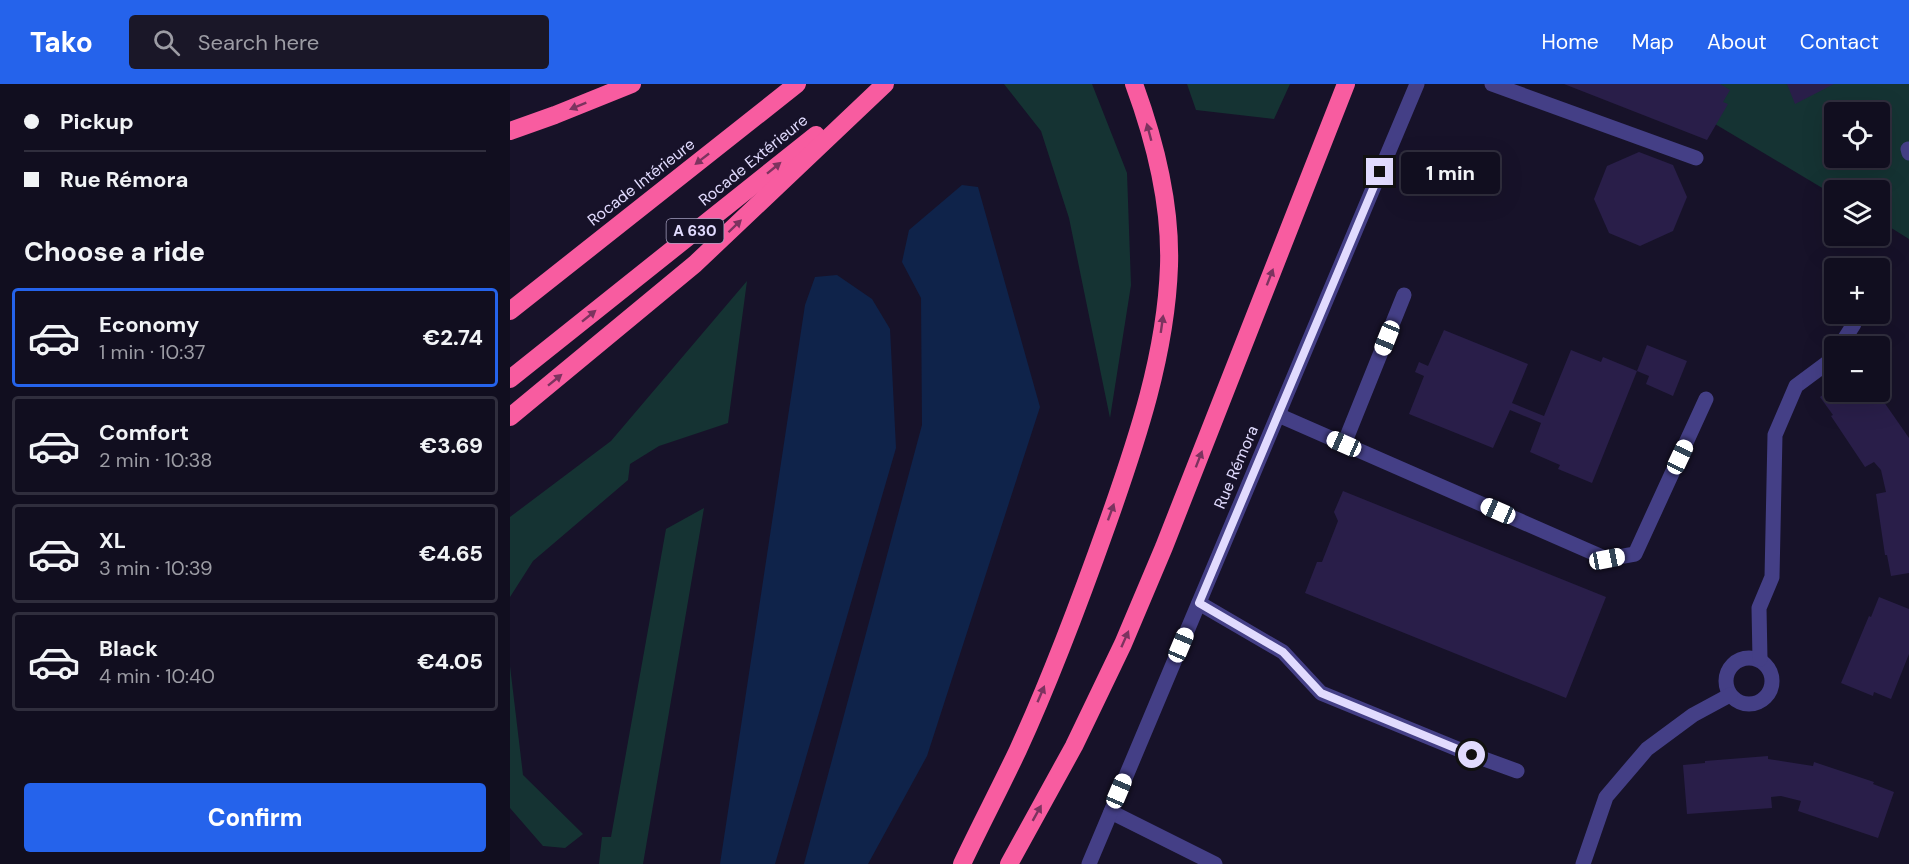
<!DOCTYPE html>
<html lang="en">
<head>
<meta charset="utf-8">
<style>
	:root { --surface:#110e1f; --page:#1a1728; --text:#f1f3f6; --muted:#9c9ca4; --line:#302e3d; --accent:#2563eb }
	body { margin:0; font-family:"DM Sans",sans-serif; background:var(--page); color:var(--text); height:100vh; display:flex; flex-direction:column; font-size:22px; white-space:nowrap }
	* { box-sizing:border-box; margin:0 }
	p { font-size:20px; color:var(--muted) }
	.icon { flex:none; width:33px; height:33px; fill:none; stroke:currentColor; stroke-width:2; stroke-linecap:round; stroke-linejoin:round }
	.map { position:relative; flex:1; overflow:hidden }
	.drawer { display:flex; flex-direction:column; background:var(--surface); width:510px }
	.drawer>* { flex:none }
	.top-card { display:grid; align-content:center; height:132px; padding:0 24px; background:var(--surface) }
	.fabs { position:absolute; left:1314px; top:18px; display:grid; gap:12px }
	.fabs a { display:grid; place-items:center; width:66px; height:66px; border-radius:6px; background:var(--surface); box-shadow:0 6px 24px #0002,0 0 0 2px var(--line); font-size:30px }
	.end { position:absolute; width:27px; height:27px; margin:-14px; border:8px solid #e1dbfe; background:#111; box-shadow:0 0 0 3px #111 }
	.from { border-radius:50% }
	.bubble { position:absolute; height:42px; border-radius:6px; background:var(--surface); box-shadow:0 6px 24px #0002,0 0 0 2px var(--line); font-size:20px; font-weight:800; line-height:42px; text-align:center }
	.car { position:absolute; width:18px; height:36px; margin:-18px -9px; border-radius:8px; box-shadow:0 0 4px 2px #0007; background:linear-gradient(#fff 24%,#345 0 40%,#fff 0 76%,#345 0 86%,#fff 0) }
	.top-card b { display:flex; align-items:center; gap:21px; height:57px; font-size:22px }
	.top-card b+b { border-top:2px solid var(--line) }
	.top-card i { width:15px; height:15px; background:var(--text) }
	ul { padding:0; list-style:none }
	li { display:flex; align-items:center; gap:18px; height:99px; margin:0 12px 9px; padding:0 12px; border:3px solid var(--line); border-radius:6px }
	li div { flex:1 }
	li b { display:block; font-size:22px }
	li em { font-style:normal; font-weight:800 }
	li.current { border-color:var(--accent) }
	li>.icon { width:54px; height:54px; stroke-width:1.5 }
	h2 { padding:0 24px; font-size:27px; line-height:72px }
	.cta { display:flex; gap:12px; margin-top:auto; padding:12px 24px }
	.cta a { flex:1; height:69px; border-radius:6px; background:var(--accent); color:#fff; font-size:24px; font-weight:800; line-height:69px; text-align:center }
	header { display:flex; align-items:center; gap:36px; box-sizing:border-box; height:84px; padding:0 30px; background:var(--accent); color:#fff }
	header strong { font-size:28px }
	nav { display:flex; gap:33px; margin-inline-start:auto; font-size:21px }
	.search { width:420px; height:54px; background:var(--page); display:flex; align-items:center; gap:15px; box-sizing:border-box; padding:0 21px; border-radius:6px; color:var(--muted); font-size:22px }
	main { display:flex; flex:1; min-height:0 }
	.map>svg:first-child { display:block }
	.green { fill:#153333; fill-rule:evenodd }
	.water { fill:#0f234a }
	.building { fill:#291e49 }
	.lines { fill:none; stroke-linecap:round; stroke-linejoin:round }
	.minor { stroke:#443f86; stroke-width:15 }
	.highway { stroke:#f85ca0; stroke-width:18 }
	.oneway { fill:#7c335f }
	.route { stroke:#e1dbfe; stroke-width:8 }
	.labels { text-anchor:middle; dominant-baseline:central; stroke-width:5; stroke-linejoin:round; paint-order:stroke }
	.shield { fill:#171229; stroke:#a49fbe; stroke-width:1.5 }
	.shield-label { font-size:15px; font-weight:bold; fill:#e1dbfe }
	.street-label { font-size:16px; fill:#e1dbfe; stroke:#171229 }
</style>
</head>
<body>
<header>
<strong>Tako</strong>
<div class="search"><svg class="icon" aria-label="search" viewBox="0 0 24 24"><circle cx="10" cy="10" r="6"/><path d="M15 15l6 6"/></svg>Search here</div>
<nav><a>Home</a><a>Map</a><a>About</a><a>Contact</a></nav>
</header>
<main>
<section class="drawer">
<div class="top-card">
<b><i class="from"></i>Pickup</b>
<b><i></i>Rue Rémora</b>
</div>
<h2>Choose a ride</h2>
<ul>
<li class="current"><svg class="icon" aria-label="car" viewBox="0 0 24 24"><path d="M5 17H2v-5l4-1 3-4h7l3 4 3 1v5h-3M9 17h6M6 11h13"/><circle cx="7" cy="17" r="2"/><circle cx="17" cy="17" r="2"/></svg><div><b>Economy</b><p>1 min · 10:37</p></div><em>€2.74</em></li>
<li><svg class="icon" aria-label="car" viewBox="0 0 24 24"><path d="M5 17H2v-5l4-1 3-4h7l3 4 3 1v5h-3M9 17h6M6 11h13"/><circle cx="7" cy="17" r="2"/><circle cx="17" cy="17" r="2"/></svg><div><b>Comfort</b><p>2 min · 10:38</p></div><em>€3.69</em></li>
<li><svg class="icon" aria-label="car" viewBox="0 0 24 24"><path d="M5 17H2v-5l4-1 3-4h7l3 4 3 1v5h-3M9 17h6M6 11h13"/><circle cx="7" cy="17" r="2"/><circle cx="17" cy="17" r="2"/></svg><div><b>XL</b><p>3 min · 10:39</p></div><em>€4.65</em></li>
<li><svg class="icon" aria-label="car" viewBox="0 0 24 24"><path d="M5 17H2v-5l4-1 3-4h7l3 4 3 1v5h-3M9 17h6M6 11h13"/><circle cx="7" cy="17" r="2"/><circle cx="17" cy="17" r="2"/></svg><div><b>Black</b><p>4 min · 10:40</p></div><em>€4.05</em></li>
</ul>
<div class="cta"><a>Confirm</a></div>
</section>
<div class="map">
<svg width="1399" height="780" viewBox="0 0 1399 780">
	<rect width="100%" height="100%" fill="#171229"/>
	<g class="green">
		<polygon points="494,0 582,0 617,89 621,201 600,334 559,134 531,47"/>
		<polygon points="677,0 780,0 764,35 686,26"/>
		<path d="M1130 0H1399V155L1370 137V106H1324V111L1143 3ZM1324 28H1370V74H1324Z"/>
		<polygon points="237,197 218,339 149,362 120,380 118,396 23,477 0,513 0,433 101,357"/>
		<polygon points="194,424 133,780 89,780 92,753 101,753 156,445"/>
		<polygon points="0,582 13,691 73,750 55,764 33,762 0,724"/>
	</g>
	<g class="water">
		<polygon points="452,101 468,103 530,323 417,672 358,780 294,780 412,341 411,214 392,178 399,146"/>
		<polygon points="327,191 362,215 380,245 386,364 265,780 210,780 295,221 305,193"/>
	</g>
	<g class="building">
		<polygon points="1054,0 1210,0 1220,6 1213,18 1218,20 1197,56"/>
		<polygon points="1277,0 1324,0 1285,20"/>
		<polygon points="1129,68 1163,81 1177,113 1163,147 1130,162 1099,149 1084,115 1097,82"/>
		<polygon points="934,246 1018,280 1002,319 1034,332 1061,266 1091,278 1093,273 1127,287 1137,261 1177,277 1163,312 1136,300 1139,292 1127,287 1082,399 1048,385 1050,381 1020,368 1031,339 1000,326 983,364 899,330 914,292 905,288 909,278 918,282"/>
		<polygon points="1324,303 1324,308 1367,308 1399,354 1399,489 1381,492 1377,471 1375,471 1366,410 1376,408 1371,386 1364,378 1355,383 1321,332 1323,331 1310,313"/>
		<polygon points="833,407 1096,513 1056,614 795,509 807,478 812,478 828,437 824,428"/>
		<polygon points="1369,513 1399,525 1399,570 1381,615 1364,608 1363,612 1331,599 1359,532 1361,533"/>
		<polygon points="1258,672 1258,675 1303,682 1304,678 1364,698 1363,700 1384,708 1368,754 1288,727 1291,717 1271,712 1261,713 1262,724 1177,730 1173,681 1195,679 1195,677"/>
	</g>
	<g class="lines">
		<g class="minor">
			<polyline points="982,0 1186,74"/>
			<polyline points="1398,65 1399,69"/>
			<polyline points="1330,262 1344,240"/>
			<polyline points="768,331 1097,475 1125,470 1196,315"/>
			<polyline points="834,360 894,211"/>
			<polyline points="689,519 773,568 811,609 955,668 1007,687"/>
			<circle cx="1239" cy="597" r="23"/>
			<polyline points="1250,575 1249,524 1262,493 1265,351 1286,302 1321,276 1324,270"/>
			<polyline points="601,728 705,780"/>
			<polyline points="579,780 907,0"/>
			<polyline points="1073,780 1096,713 1137,665 1183,631 1220,611"/>
		</g>
		<g class="highway">
			<polyline points="0,47 45,31 122,0"/>
			<polyline points="0,227 287,0"/>
			<polyline points="0,295 306,51"/>
			<polyline points="0,333 185,180 375,0"/>
			<path d="M452 780C470 742 490 704 508 666 542 592 571 514 598 438 627 356 656 270 659 182 661 121 645 57 624 0"/>
			<polyline points="499,780 564,662 613,560 654,463 836,0"/>
		</g>
	</g>
	<defs><path id="oneway-solid" d="M-6-.8H1V-3.2L6.5 0L1 3.2V.8H-6Z" transform="scale(1.5)"/></defs>
	<g class="oneway">
		<use href="#oneway-solid" transform="translate(68 22) rotate(158)"/>
		<use href="#oneway-solid" transform="translate(639 48) rotate(-105)"/>
		<use href="#oneway-solid" transform="translate(192 75) rotate(142)"/>
		<use href="#oneway-solid" transform="translate(264 84) rotate(-39)"/>
		<use href="#oneway-solid" transform="translate(225 142) rotate(-44)"/>
		<use href="#oneway-solid" transform="translate(760 193) rotate(-69)"/>
		<use href="#oneway-solid" transform="translate(79 232) rotate(-39)"/>
		<use href="#oneway-solid" transform="translate(652 240) rotate(-82)"/>
		<use href="#oneway-solid" transform="translate(45 296) rotate(-39)"/>
		<use href="#oneway-solid" transform="translate(689 375) rotate(-69)"/>
		<use href="#oneway-solid" transform="translate(601 428) rotate(-70)"/>
		<use href="#oneway-solid" transform="translate(615 555) rotate(-66)"/>
		<use href="#oneway-solid" transform="translate(531 610) rotate(-67)"/>
		<use href="#oneway-solid" transform="translate(527 729) rotate(-61)"/>
	</g>
	<g class="lines">
		<polyline class="route" points="870,88 689,519 773,568 811,609 962,671"/>
	</g>
	<g class="labels">
		<rect class="shield" x="156.5" y="135" width="57" height="24" rx="4.5"/>
		<g class="shield-label">
			<text x="185" y="147">A 630</text>
		</g>
		<g class="street-label">
			<text transform="translate(243 76) rotate(-39)">Rocade Extérieure</text>
			<text transform="translate(131 98) rotate(-38)">Rocade Intérieure</text>
			<text transform="translate(726 383) rotate(-67)">Rue Rémora</text>
		</g>
	</g>
</svg>
<div class="fabs">
<a><svg class="icon" aria-label="locate" viewBox="0 0 24 24"><circle cx="12" cy="12" r="6"/><path d="M12 2v4M12 18v4M2 12h4M18 12h4"/></svg></a>
<a><svg class="icon" aria-label="layers" viewBox="0 0 24 24"><path d="M12 4l9 5-9 5-9-5zM3 14l9 5 9-5"/></svg></a>
<a>+</a>
<a>−</a>
</div>
<i class="end from" style="left:962px;top:671px"></i>
<i class="end" style="left:870px;top:88px"></i>
<div class="bubble" style="left:891px;top:68px;width:99px">1 min</div>
<i class="car" style="left:877px;top:254px;rotate:202deg"></i>
<i class="car" style="left:834px;top:360px;rotate:294deg"></i>
<i class="car" style="left:1170px;top:373px;rotate:25deg"></i>
<i class="car" style="left:988px;top:427px;rotate:294deg"></i>
<i class="car" style="left:1097px;top:475px;rotate:79deg"></i>
<i class="car" style="left:671px;top:561px;rotate:23deg"></i>
<i class="car" style="left:609px;top:707px;rotate:23deg"></i>
</div>
</main>
</body>
</html>
